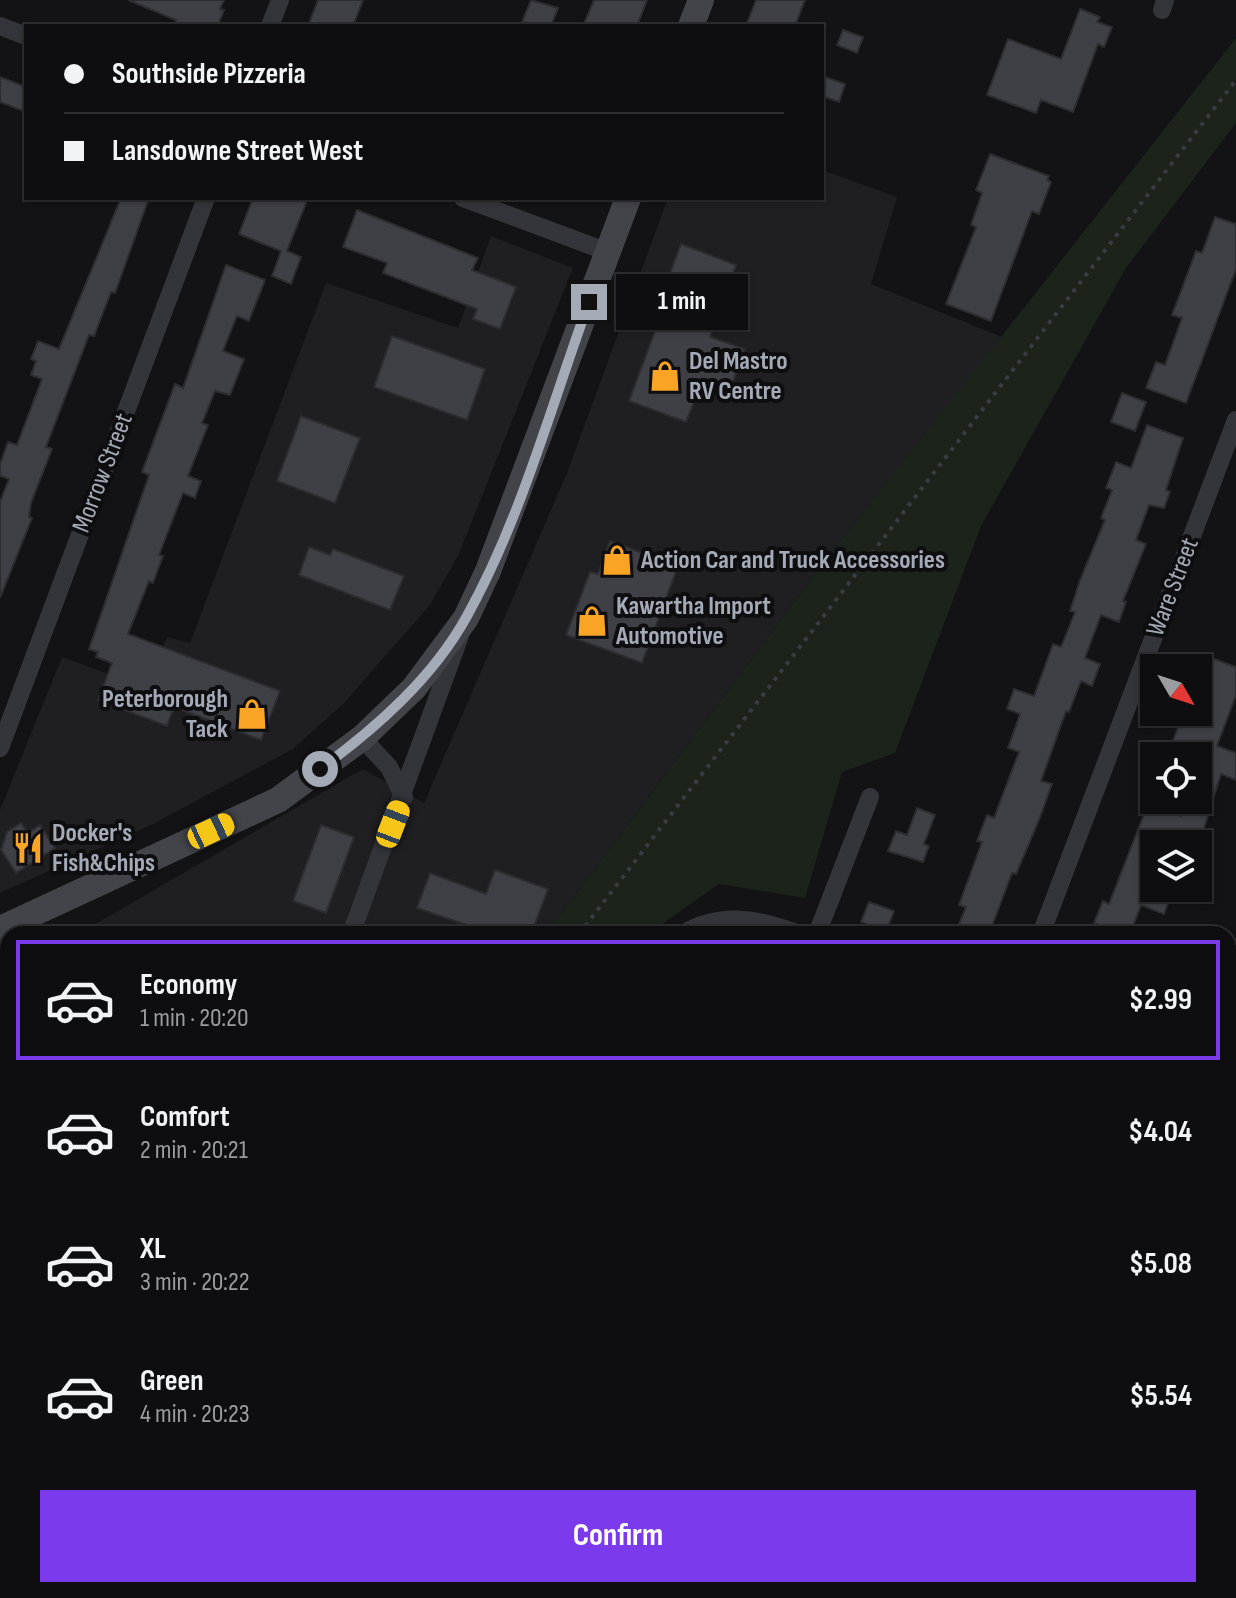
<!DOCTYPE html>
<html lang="en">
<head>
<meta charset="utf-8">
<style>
	:root { --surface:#0e0e10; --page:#171719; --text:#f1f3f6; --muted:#9b9c9f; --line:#2e2e30; --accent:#7c3aed }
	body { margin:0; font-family:"Sofia Sans Condensed",sans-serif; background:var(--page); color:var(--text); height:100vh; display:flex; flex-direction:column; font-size:30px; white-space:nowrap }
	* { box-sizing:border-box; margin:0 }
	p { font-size:26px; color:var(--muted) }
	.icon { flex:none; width:44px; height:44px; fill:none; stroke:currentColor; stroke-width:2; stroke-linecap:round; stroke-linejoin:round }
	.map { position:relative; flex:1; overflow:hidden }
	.details { position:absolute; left:0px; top:926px; width:1236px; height:672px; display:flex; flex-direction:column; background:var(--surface); border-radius:24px 24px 0 0; box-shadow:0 2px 6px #0004,0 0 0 2px var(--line) }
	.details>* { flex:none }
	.top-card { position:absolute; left:24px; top:24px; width:800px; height:176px; border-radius:0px; box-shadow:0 2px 6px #0004,0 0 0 2px var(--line); display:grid; align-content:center; height:176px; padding:0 40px; background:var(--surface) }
	.needle { width:52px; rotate:129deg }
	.fabs { position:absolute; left:1140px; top:654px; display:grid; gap:16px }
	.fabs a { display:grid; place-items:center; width:72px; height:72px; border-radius:0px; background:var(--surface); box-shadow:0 2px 6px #0004,0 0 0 2px var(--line); font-size:40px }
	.end { position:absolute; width:36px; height:36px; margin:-18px; border:10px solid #a4aab6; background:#111; box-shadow:0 0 0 4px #111 }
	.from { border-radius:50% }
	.bubble { position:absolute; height:56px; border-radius:0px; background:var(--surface); box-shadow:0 2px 6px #0004,0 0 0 2px var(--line); font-size:26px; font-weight:700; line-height:56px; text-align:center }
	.car { position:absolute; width:24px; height:48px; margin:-24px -12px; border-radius:10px; box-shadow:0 0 6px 2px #0007; background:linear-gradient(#f5c518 24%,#345 0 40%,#f5c518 0 76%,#345 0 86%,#f5c518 0) }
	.top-card b { display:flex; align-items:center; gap:28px; height:76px; font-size:30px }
	.top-card b+b { border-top:2px solid var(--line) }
	.top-card i { width:20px; height:20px; background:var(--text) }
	ul { padding:14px 0 0; list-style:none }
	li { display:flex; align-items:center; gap:24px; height:120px; margin:0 16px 12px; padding:0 24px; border:4px solid transparent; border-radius:0px }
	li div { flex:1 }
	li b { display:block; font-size:30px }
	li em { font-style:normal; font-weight:700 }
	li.selected { border-color:var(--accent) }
	li>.icon { width:72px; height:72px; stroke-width:1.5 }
	.action { display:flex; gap:16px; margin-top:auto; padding:16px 40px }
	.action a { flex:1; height:92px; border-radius:0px; background:var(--accent); color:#fff; font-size:32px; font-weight:700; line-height:92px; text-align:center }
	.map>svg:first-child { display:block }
	.built { fill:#1f1f22 }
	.green { fill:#1b231b }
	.water { fill:#293339 }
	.building { fill:#3f4045; stroke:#2d2d31; stroke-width:2 }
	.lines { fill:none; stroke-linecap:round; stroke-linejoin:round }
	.path { stroke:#3a3c41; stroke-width:4; stroke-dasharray:4 6; stroke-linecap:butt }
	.lane { stroke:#34353a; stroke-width:9 }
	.street { stroke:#34353a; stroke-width:18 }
	.secondary { stroke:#42444a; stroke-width:26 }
	.route { stroke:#a4aab6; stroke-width:10 }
	.labels { text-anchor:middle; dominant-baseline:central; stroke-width:8; stroke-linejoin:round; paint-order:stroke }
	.poi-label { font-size:26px; font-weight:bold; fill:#a4aab6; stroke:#0e0e10; text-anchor:start }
	.street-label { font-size:26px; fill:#a4aab6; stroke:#0e0e10 }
</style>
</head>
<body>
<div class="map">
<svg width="1236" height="1598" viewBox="0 0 1236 1598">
	<rect width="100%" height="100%" fill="#131315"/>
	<g class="built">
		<polygon points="822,170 897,197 871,284 1002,337 821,566 546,934 78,934 363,769 424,803 567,473 668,198 822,198"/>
		<polygon points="491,236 573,268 458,556 430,605 344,703 293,749 151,825 0,893 0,810 62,657 147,688 167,637 190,643 326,283 458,328"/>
		<polygon points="8,970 8,1150 0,1148 0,974"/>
	</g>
	<g class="green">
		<polygon points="1236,38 1236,123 1126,268 981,526 895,753 842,772 805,898 719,884 648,934 546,934 821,566"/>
		<polygon points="1228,1116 1236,1119 1236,1598 415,1598 411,1590 1228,1590"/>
		<polygon points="0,1466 8,1470 8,1590 110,1590 113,1598 0,1598"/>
	</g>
	<g class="water">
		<polygon points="0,1148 8,1150 8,1470 0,1466"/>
		<polygon points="110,1590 411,1590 415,1598 113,1598"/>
	</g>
	<g class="building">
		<polygon points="128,0 224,0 220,9 224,10 218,26 174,26 176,20"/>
		<polygon points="318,0 363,0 353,26 308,26"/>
		<polygon points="531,0 558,8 551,26 522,22"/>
		<polygon points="594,0 647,0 637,26 583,26"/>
		<polygon points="756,0 805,0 795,26 746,26"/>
		<polygon points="1080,9 1100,17 1097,22 1112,27 1104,47 1098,44 1073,112 1041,100 1036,113 987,95 1008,39 1061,59"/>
		<polygon points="843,30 863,37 857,53 837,45"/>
		<polygon points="822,76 845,84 839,102 822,96"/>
		<polygon points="0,77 26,87 26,112 0,102"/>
		<polygon points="990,154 1049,176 1047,180 1051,182 1039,214 1032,211 991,321 946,304 976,227 971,225 982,193 976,190"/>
		<polygon points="121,198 149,198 115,293 111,292 94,336 89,335 46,447 52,449 31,503 29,517 32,518 0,598 0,502 9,479 0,476 0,464 8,442 17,445 42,379 31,375 36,361 31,359 38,341 59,349"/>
		<polygon points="253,198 308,198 287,251 301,257 291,284 272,276 281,251 239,234"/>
		<polygon points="357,210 478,258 472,270 516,287 500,329 473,319 477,309 383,273 387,263 343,247"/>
		<polygon points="1215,217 1236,224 1236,269 1186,403 1146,388 1156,362 1165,365 1182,318 1172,315 1196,251 1202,253"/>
		<polygon points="681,244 736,265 710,337 745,349 729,392 702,382 686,422 629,401 667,299 661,297"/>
		<polygon points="226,265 265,280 249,321 237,316 223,351 244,359 230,395 215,391 202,423 208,425 188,476 201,481 195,498 183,493 159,555 163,556 153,583 149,581 128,634 280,691 261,740 174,707 167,726 98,700 112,663 96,657 98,652 89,649 149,475 142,472 175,384 183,388"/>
		<polygon points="392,336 485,369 467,420 374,387"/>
		<polygon points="1122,393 1146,402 1135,431 1111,422"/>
		<polygon points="301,416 360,438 335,503 277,481"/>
		<polygon points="1147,425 1183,438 1166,490 1170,492 1164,508 1149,505 1136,540 1146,544 1123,601 1126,602 1119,622 1101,615 1085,658 1100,664 1092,686 1081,681 1069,712 1066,711 1041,781 1052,784 1039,820 1016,874 1012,873 989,934 955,934 966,907 959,905 982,842 977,841 987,815 994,818 1019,752 1008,748 1020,714 1007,709 1014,689 1034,696 1053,644 1061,647 1075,612 1070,611 1080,580 1105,520 1101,518 1112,490 1106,488 1116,462 1131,468"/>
		<polygon points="610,541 678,566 642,663 566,635 590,572 598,574"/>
		<polygon points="309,547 330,555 333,549 404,576 390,610 299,575"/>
		<polygon points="1209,657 1236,667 1236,695 1217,746 1236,753 1236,780 1221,774 1199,844 1154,844 1154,888 1172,893 1164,914 1141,905 1130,934 1100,929 1101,926 1094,923 1103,901 1109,904 1148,804 1181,816 1185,804 1198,809 1198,756 1167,756 1184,712 1198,712 1198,686"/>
		<polygon points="917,808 935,815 924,844 929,846 923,862 888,851 896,831 907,835"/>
		<polygon points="21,823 28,833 40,825 55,848 16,873 1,850 7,832"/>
		<polygon points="321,825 354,837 326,913 293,901"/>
		<polygon points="495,870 548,889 531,934 493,934 417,908 430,873 486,894"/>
		<polygon points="869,902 894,911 886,932 861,922"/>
	</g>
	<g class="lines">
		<g class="path">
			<polyline points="579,934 1236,80"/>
			<polyline points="70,1598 77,1590"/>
		</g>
		<g class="lane">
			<polyline points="1228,1270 1236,1277"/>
			<polyline points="1228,1408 1236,1411"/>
			<polyline points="447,1590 451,1598"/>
			<polyline points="539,1590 550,1598"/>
			<polyline points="881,1590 887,1598"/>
			<polyline points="1100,1590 1103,1598"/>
			<polyline points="1148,1590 1161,1598"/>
			<polyline points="476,1598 482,1590"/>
		</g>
		<g class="street">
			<polyline points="1162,10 1165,0"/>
			<polyline points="0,26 26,36"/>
			<polyline points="270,26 280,0"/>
			<polyline points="463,198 608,252"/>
			<polyline points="362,738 389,767 404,797"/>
			<polyline points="0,748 206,198"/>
			<polyline points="351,934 460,636"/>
			<path d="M683 934C721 911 760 919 799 934"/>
			<polyline points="817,934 870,797"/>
			<polyline points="1041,934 1236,420"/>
			<polyline points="1228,1097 1236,1100"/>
		</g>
		<g class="secondary">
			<polyline points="691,26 701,0"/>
			<polyline points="0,929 278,800 362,738 414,688 466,618 488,571 628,198"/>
		</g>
	</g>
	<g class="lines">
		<path class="route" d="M320 769C376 728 433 678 467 616 521 519 551 406 589 302"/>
	</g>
	<defs>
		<symbol id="shop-bare" viewBox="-9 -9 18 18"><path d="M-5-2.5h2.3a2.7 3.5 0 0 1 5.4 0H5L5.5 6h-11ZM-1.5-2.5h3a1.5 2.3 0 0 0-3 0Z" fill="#faa425" stroke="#0e0e10" stroke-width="2.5" paint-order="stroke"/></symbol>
		<symbol id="restaurant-bare" viewBox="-9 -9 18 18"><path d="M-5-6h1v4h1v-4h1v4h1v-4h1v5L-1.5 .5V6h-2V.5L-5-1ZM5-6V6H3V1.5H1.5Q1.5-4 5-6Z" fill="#faa425" stroke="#0e0e10" stroke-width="2.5" paint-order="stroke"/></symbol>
	</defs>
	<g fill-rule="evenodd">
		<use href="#shop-bare" x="643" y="354" width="44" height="44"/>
		<use href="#shop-bare" x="595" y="538" width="44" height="44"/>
		<use href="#shop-bare" x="570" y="599" width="44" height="44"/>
		<use href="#shop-bare" x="230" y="692" width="44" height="44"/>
		<use href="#restaurant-bare" x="6" y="826" width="44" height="44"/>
	</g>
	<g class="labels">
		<g class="poi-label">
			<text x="689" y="361">Del Mastro<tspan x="689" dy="30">RV Centre</tspan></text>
			<text x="641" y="560">Action Car and Truck Accessories</text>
			<text x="616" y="606">Kawartha Import<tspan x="616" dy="30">Automotive</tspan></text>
			<text x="228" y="699" text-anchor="end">Peterborough<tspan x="228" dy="30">Tack</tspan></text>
			<text x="52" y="833">Docker's<tspan x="52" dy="30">Fish&amp;Chips</tspan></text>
		</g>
		<g class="street-label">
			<text transform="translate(103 473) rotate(-69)">Morrow Street</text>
			<text transform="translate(1173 587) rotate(-69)">Ware Street</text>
		</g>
	</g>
</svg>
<div class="fabs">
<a><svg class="needle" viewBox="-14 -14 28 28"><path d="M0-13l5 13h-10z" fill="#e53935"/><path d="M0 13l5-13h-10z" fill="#9b9c9f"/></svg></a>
<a><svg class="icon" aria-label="locate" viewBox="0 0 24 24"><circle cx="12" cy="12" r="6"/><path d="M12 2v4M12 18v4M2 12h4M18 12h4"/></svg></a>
<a><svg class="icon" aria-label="layers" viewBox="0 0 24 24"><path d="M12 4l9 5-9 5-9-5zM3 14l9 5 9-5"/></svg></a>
</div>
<i class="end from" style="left:320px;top:769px"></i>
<i class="end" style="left:589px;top:302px"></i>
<div class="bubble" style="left:616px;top:274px;width:132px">1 min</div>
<i class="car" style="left:393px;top:824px;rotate:21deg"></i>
<i class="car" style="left:211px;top:831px;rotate:65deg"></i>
<div class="top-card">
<b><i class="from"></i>Southside Pizzeria</b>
<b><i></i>Lansdowne Street West</b>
</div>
<section class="details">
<ul>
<li class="selected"><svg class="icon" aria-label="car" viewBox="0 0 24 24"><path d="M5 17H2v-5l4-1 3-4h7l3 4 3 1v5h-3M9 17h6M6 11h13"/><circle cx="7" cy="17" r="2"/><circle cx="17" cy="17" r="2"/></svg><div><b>Economy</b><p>1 min · 20:20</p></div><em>$2.99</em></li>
<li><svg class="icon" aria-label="car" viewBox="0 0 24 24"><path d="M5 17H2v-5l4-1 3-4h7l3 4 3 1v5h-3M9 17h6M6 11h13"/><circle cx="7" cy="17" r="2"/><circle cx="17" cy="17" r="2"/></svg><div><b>Comfort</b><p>2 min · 20:21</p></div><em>$4.04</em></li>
<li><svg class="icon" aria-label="car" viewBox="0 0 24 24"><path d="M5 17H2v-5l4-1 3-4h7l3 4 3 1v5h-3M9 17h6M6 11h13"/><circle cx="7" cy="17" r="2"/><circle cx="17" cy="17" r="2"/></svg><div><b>XL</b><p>3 min · 20:22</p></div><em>$5.08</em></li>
<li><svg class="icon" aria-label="car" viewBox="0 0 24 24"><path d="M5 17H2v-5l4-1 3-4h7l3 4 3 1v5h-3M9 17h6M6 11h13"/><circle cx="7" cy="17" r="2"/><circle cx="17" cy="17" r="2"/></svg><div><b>Green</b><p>4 min · 20:23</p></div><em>$5.54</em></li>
</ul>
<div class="action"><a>Confirm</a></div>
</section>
</div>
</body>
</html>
